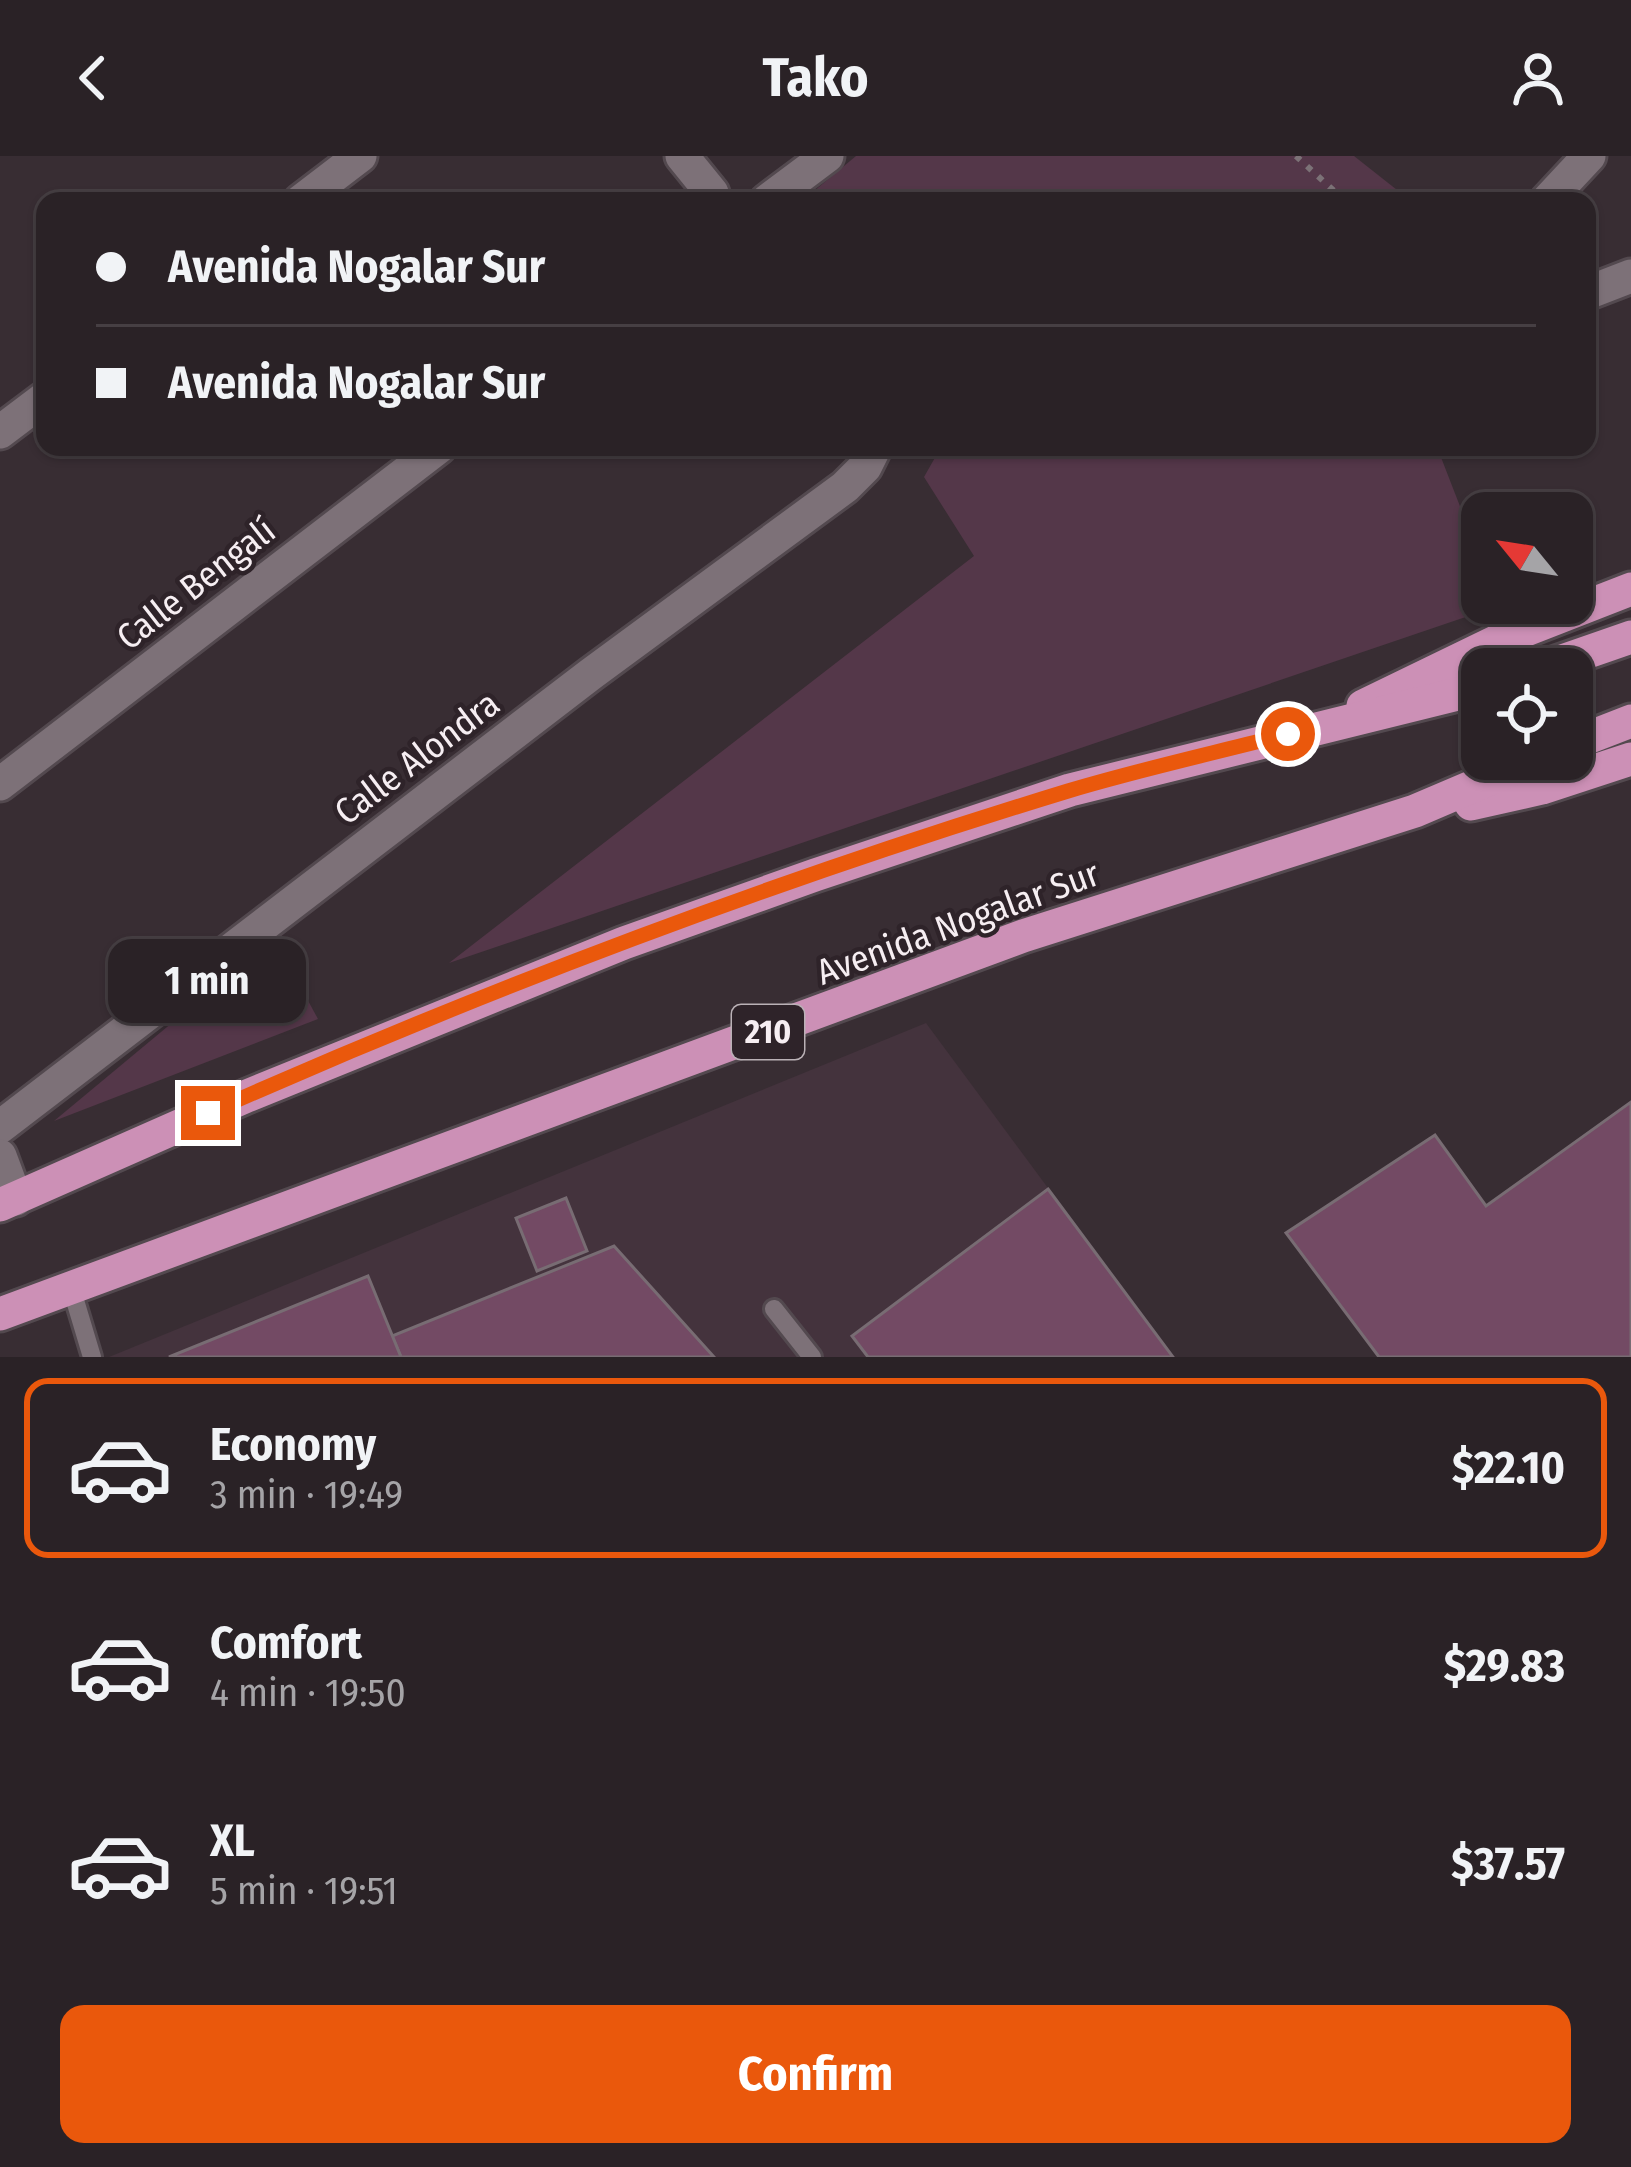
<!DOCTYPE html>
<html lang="en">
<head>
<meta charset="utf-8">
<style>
	:root { --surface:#2a2226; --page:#362f32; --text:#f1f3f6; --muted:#a5a4a7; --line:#463f43; --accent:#ea580c }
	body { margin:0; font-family:"Fira Sans Condensed",sans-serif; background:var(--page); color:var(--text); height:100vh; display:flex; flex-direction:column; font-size:45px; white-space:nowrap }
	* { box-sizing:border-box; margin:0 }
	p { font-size:39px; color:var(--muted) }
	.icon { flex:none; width:66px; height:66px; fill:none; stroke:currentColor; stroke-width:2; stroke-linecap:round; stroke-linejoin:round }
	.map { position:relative; height:1201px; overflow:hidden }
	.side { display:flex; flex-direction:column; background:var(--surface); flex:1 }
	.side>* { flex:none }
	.hud { position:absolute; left:36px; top:36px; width:1560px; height:264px; border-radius:24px; box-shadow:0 3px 9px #0004,0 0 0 3px var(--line); display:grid; align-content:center; height:264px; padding:0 60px; background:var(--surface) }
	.needle { width:78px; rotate:300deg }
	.fabs { position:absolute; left:1461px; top:336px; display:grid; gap:24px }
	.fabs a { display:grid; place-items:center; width:132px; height:132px; border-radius:24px; background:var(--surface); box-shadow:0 3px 9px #0004,0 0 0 3px var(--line); font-size:60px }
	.end { position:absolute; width:54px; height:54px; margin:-27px; border:15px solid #ea580c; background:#fff; box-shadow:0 0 0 6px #fff }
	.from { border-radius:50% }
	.bubble { position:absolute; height:84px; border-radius:24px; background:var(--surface); box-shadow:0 3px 9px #0004,0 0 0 3px var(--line); font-size:39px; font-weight:700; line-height:84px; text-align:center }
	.hud b { display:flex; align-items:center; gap:42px; height:114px; font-size:45px }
	.hud b+b { border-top:3px solid var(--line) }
	.hud i { width:30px; height:30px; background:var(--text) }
	ul { padding:21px 0 0; list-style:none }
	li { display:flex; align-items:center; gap:36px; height:180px; margin:0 24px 18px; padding:0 36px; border:6px solid transparent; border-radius:24px }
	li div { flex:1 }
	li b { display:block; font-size:45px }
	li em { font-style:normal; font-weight:700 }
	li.selected { border-color:var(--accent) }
	li>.icon { width:108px; height:108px; stroke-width:1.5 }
	.cta { display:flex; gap:24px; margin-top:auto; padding:24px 60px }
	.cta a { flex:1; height:138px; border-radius:24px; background:var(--accent); color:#fff; font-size:48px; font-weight:700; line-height:138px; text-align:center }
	header { display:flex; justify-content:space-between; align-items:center; height:156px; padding:0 60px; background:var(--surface); font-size:54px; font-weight:700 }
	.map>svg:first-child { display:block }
	.built { fill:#44333d }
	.green { fill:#543749 }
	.building { fill:#734a64; stroke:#786c73; stroke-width:3 }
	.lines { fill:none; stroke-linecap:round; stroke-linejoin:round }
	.service-casing { stroke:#53494f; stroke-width:24 }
	.minor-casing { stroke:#53494f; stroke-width:39 }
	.tertiary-casing { stroke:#53494f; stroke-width:39 }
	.trunk-casing { stroke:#53494f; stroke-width:39 }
	.path { stroke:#7c7277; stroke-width:6; stroke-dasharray:6 9; stroke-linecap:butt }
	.service { stroke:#7d7178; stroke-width:18 }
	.minor { stroke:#7d7178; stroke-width:33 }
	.tertiary { stroke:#7d7178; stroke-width:33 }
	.trunk { stroke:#cc90b6; stroke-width:33 }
	.route { stroke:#ea580c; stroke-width:15 }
	.labels { text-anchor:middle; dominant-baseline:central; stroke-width:9; stroke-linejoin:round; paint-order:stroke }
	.shield { fill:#2e2329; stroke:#bab1b6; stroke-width:3 }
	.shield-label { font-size:33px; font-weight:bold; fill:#f6eef2 }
	.street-label { font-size:36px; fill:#f6eef2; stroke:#2e2329 }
</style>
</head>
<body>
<header><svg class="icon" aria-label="back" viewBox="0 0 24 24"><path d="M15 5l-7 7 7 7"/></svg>Tako<svg class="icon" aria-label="person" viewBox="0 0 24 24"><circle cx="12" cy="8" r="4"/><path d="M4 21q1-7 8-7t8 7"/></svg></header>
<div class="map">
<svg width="1631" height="1201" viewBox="0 0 1631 1201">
	<rect width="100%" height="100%" fill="#382d33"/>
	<polygon class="built" points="926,867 1173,1201 109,1201"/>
	<g class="green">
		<polygon points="856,0 1354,0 1411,45 802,45"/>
		<polygon points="941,291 1437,291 1482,407 1482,447 1498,450 449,807 974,400 924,321"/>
		<polygon points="274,782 318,863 54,965"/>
	</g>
	<g class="building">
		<polygon points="1631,946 1631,1201 1379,1201 1286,1077 1435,979 1486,1050"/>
		<polygon points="1048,1033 1173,1201 868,1201 852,1180"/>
		<polygon points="566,1042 587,1095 537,1115 516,1062"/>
		<polygon points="614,1090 714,1201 401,1201 392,1180"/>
		<polygon points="368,1120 401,1201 169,1201"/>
	</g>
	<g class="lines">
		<defs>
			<g id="service">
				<polyline points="71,1131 92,1201"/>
				<polyline points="774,1153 812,1201"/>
			</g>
			<g id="minor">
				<polyline points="682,0 712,37"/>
				<polyline points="301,45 360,0"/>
				<polyline points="767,45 827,0"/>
				<polyline points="1547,45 1589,0"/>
				<polyline points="1587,137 1631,120"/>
				<polyline points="0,276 45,242"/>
				<polyline points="0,628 439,291"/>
				<polyline points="0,971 591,518 845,331 865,311 875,291"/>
			</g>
			<polyline id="tertiary" points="0,1000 16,1043"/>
			<g id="trunk">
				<polyline points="1539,513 1631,481"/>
				<polyline points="1363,550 1495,486 1631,433"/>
				<polyline points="1572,588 1631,565"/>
				<polyline points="1471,648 1542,632 1631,603"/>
				<polyline points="0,1049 247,940 624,787 815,719 1070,634 1482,532"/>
				<polyline points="0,1158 1023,780 1415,655 1537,603"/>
			</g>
		</defs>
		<use href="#service" class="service-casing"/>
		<use href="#minor" class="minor-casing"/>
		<use href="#tertiary" class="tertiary-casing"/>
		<use href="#trunk" class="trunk-casing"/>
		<polyline class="path" points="1296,0 1345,45"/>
		<use href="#service" class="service"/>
		<use href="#minor" class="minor"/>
		<use href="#tertiary" class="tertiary"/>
		<use href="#trunk" class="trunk"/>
	</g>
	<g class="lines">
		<path class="route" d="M208 957C487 833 776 724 1068 635 1141 613 1215 597 1288 578"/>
	</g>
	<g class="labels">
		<rect class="shield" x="732" y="849" width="72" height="54" rx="9"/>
		<g class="shield-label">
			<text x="768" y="876">210</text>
		</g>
		<g class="street-label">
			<text transform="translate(196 428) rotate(-38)">Calle Bengalí</text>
			<text transform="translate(417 602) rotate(-37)">Calle Alondra</text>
			<text transform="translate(958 767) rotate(-20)">Avenida Nogalar Sur</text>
		</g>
	</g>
</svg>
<div class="fabs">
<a><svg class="needle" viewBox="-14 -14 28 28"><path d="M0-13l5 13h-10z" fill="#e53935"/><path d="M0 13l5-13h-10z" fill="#a5a4a7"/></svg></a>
<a><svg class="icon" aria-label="locate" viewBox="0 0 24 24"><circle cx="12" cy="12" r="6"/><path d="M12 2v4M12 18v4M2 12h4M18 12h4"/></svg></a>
</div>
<i class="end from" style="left:1288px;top:578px"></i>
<i class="end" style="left:208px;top:957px"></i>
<div class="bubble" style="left:108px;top:783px;width:198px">1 min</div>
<div class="hud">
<b><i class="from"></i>Avenida Nogalar Sur</b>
<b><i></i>Avenida Nogalar Sur</b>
</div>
</div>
<section class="side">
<ul>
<li class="selected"><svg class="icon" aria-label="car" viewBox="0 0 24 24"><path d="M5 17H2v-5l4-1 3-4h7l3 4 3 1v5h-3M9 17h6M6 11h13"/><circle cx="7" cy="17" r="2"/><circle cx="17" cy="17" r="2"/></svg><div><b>Economy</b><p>3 min · 19:49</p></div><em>$22.10</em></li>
<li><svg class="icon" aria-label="car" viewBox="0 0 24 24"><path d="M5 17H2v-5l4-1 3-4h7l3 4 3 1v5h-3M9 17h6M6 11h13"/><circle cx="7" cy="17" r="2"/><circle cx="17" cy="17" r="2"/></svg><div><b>Comfort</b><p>4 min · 19:50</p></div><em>$29.83</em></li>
<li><svg class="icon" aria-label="car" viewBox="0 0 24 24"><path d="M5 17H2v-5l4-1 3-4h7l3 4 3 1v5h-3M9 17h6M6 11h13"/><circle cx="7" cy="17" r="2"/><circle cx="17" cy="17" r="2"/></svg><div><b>XL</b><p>5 min · 19:51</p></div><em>$37.57</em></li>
</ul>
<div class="cta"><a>Confirm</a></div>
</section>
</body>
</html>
